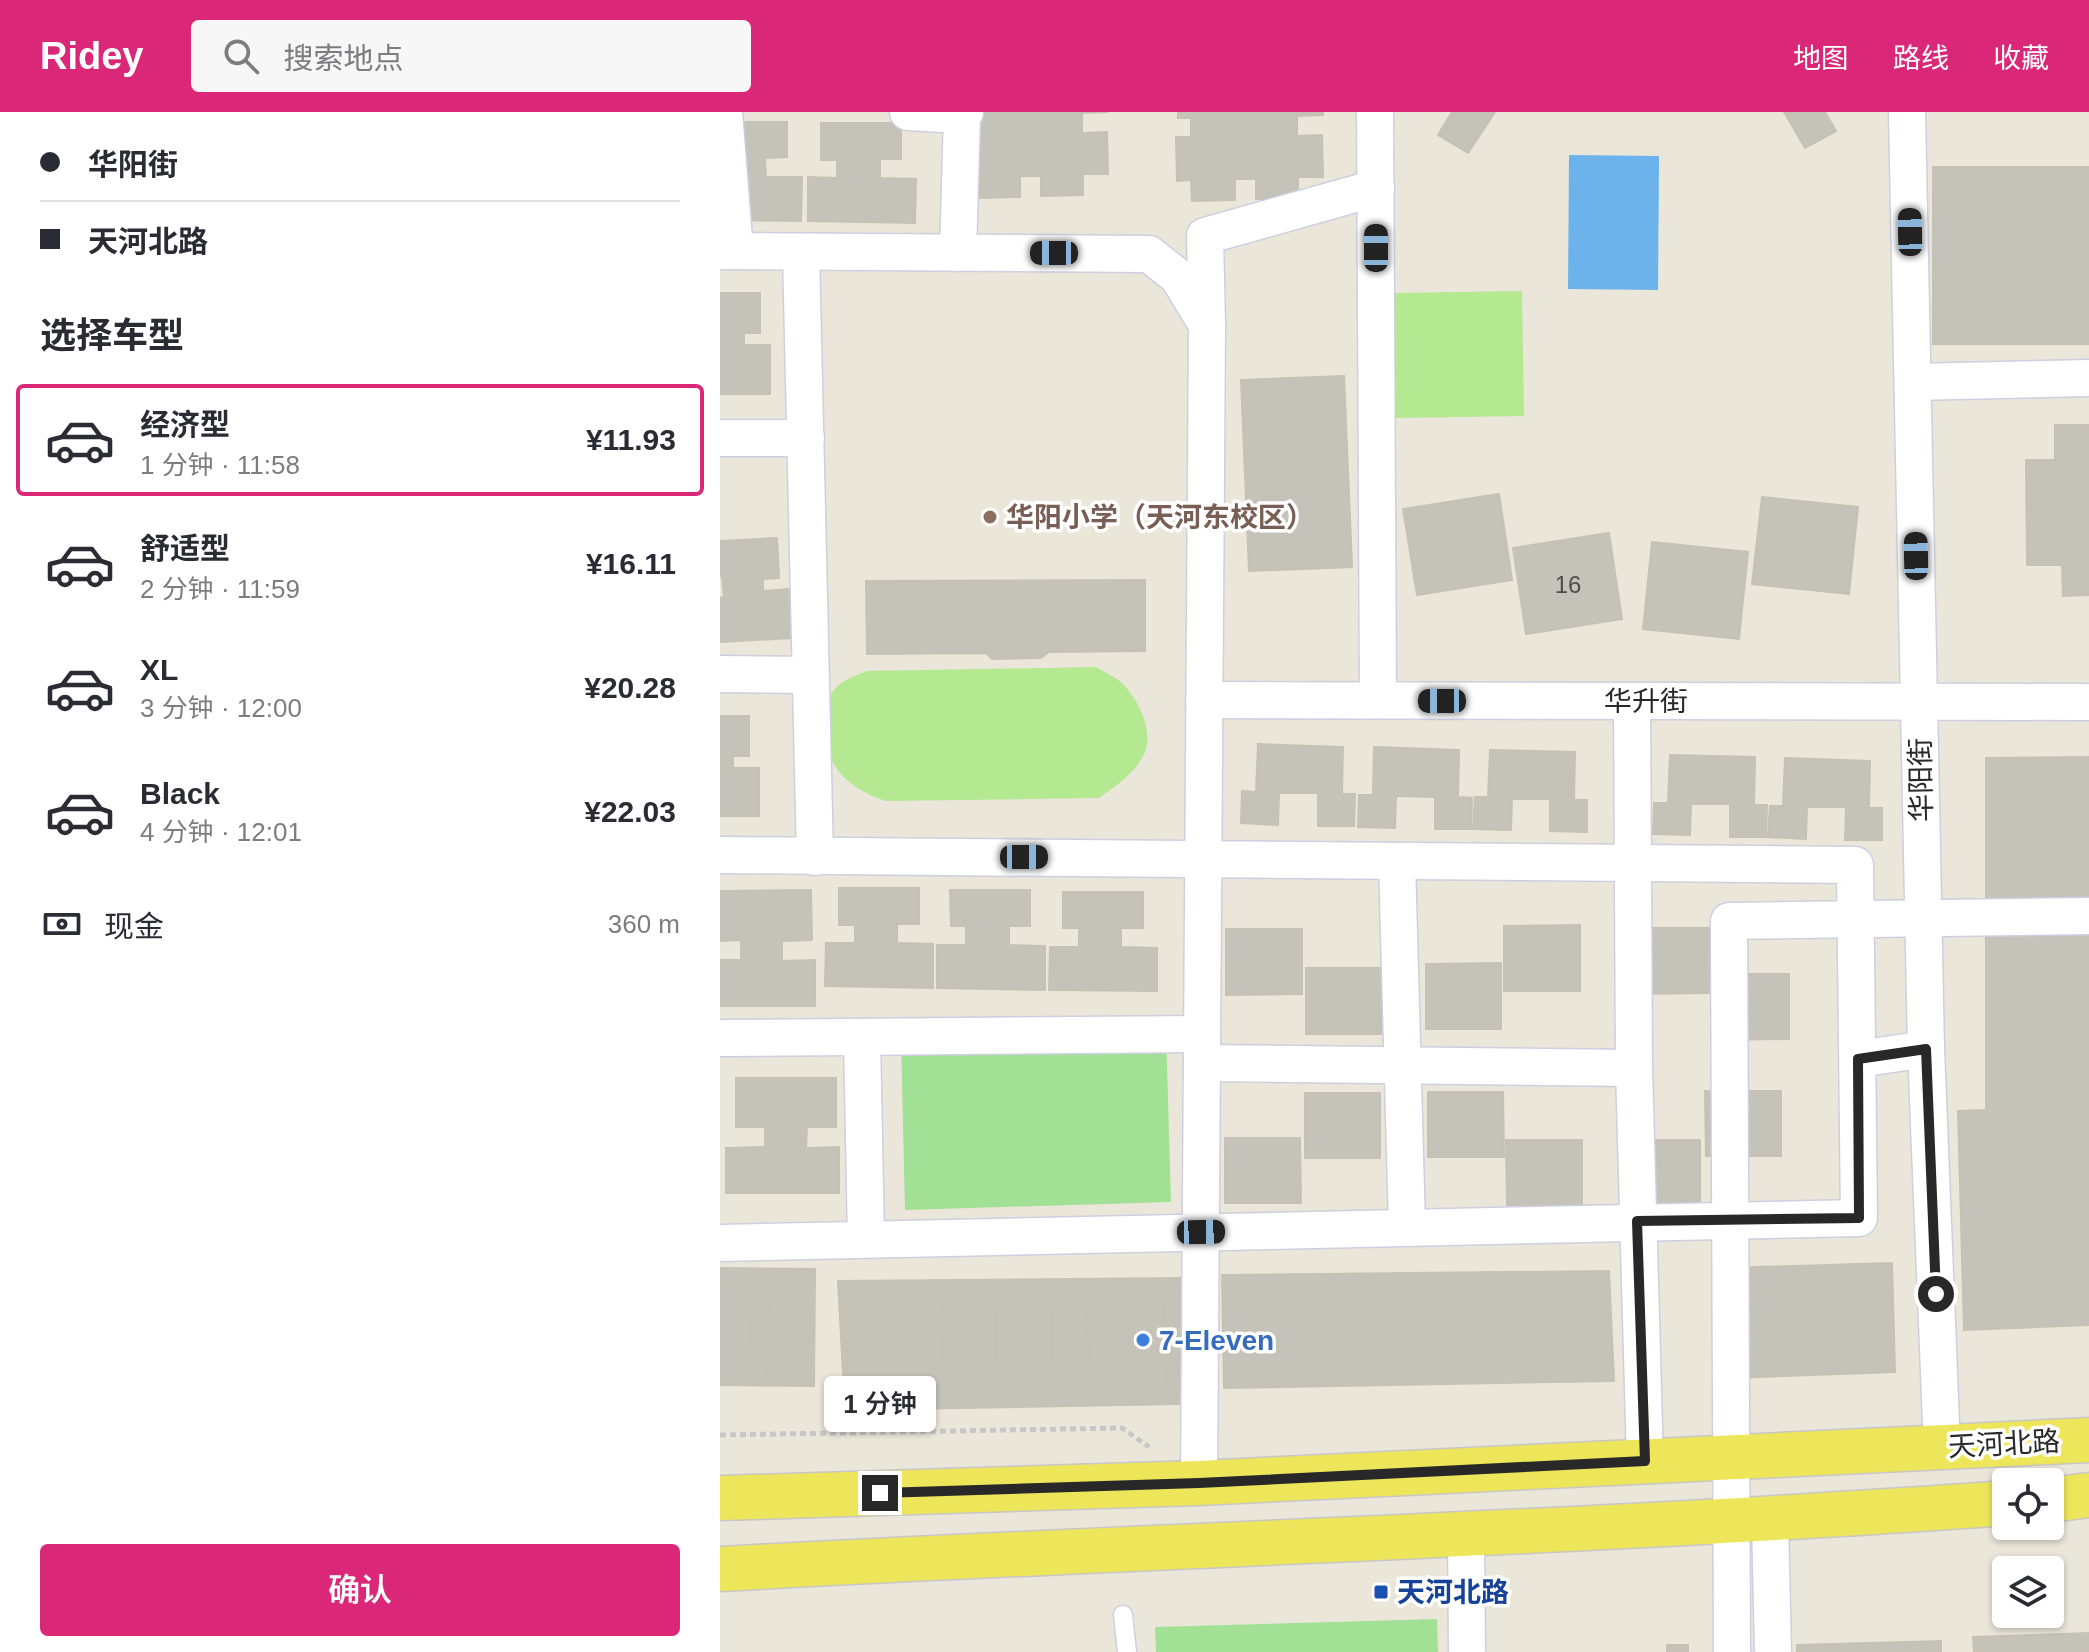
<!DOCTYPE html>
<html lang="zh">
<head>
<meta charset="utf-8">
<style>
	:root { --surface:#fff; --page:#f7f7f7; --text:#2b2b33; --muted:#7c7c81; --line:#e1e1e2; --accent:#db2777 }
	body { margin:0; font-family:Arial,"Noto Sans SC",sans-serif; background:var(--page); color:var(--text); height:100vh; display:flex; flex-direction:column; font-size:30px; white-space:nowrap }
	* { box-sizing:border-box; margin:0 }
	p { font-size:26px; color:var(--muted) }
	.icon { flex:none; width:44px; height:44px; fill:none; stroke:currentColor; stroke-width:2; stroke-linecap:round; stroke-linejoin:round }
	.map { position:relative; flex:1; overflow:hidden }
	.sheet { display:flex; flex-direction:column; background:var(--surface); width:720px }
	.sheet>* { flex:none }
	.hud { display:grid; align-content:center; height:176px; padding:0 40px; background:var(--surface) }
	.fabs { position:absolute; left:1272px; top:1356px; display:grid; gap:16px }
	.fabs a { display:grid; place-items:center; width:72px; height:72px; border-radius:8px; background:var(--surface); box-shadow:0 2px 6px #0004; font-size:40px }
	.end { position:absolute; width:36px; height:36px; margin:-18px; border:10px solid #282828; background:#fff; box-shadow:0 0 0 4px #fff }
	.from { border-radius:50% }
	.bubble { position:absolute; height:56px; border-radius:8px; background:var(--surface); box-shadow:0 2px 6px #0004; font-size:26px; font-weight:600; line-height:56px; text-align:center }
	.car { position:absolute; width:24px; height:48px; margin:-24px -12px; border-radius:10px; box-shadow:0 0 6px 2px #0007; background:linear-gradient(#222 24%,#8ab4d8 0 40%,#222 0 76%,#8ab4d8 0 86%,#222 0) }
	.hud b { display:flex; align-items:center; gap:28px; height:76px; font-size:30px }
	.hud b+b { border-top:2px solid var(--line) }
	.hud i { width:20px; height:20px; background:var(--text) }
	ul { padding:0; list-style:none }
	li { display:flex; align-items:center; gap:24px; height:112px; margin:0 16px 12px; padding:0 24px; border:4px solid transparent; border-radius:8px }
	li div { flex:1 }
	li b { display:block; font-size:30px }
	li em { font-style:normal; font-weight:600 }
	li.current { border-color:var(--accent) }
	li>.icon { width:72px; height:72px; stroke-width:1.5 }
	h2 { padding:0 40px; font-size:36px; line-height:96px }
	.pay { display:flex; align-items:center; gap:20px; height:88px; padding:0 40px; font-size:30px }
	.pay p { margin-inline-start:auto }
	.cta { display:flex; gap:16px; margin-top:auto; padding:16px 40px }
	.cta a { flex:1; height:92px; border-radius:8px; background:var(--accent); color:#fff; font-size:32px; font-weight:600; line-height:92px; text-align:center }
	header { display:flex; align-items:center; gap:48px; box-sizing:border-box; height:112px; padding:0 40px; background:var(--accent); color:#fff }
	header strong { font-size:38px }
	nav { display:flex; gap:44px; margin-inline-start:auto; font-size:28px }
	.search { width:560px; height:72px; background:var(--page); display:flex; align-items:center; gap:20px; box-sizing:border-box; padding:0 28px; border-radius:8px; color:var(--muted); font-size:30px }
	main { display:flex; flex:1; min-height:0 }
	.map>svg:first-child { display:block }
	.green { fill:#a2e195 }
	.pitch { fill:#b4e891 }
	.water { fill:#6cb3ec }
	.building { fill:#c5c2b9; stroke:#c5c2b3; stroke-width:2 }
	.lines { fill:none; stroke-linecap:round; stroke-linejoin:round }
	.service-casing { stroke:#cecfe1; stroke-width:21 }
	.minor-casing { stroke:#cecfe1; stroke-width:39 }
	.primary-casing { stroke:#c7c7c7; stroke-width:47 }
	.path { stroke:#c7c7c7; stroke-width:5; stroke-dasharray:6 4; stroke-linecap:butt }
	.service { stroke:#fff; stroke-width:18 }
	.minor { stroke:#fff; stroke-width:36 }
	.primary { stroke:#eee65a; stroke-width:44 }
	.route { stroke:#282828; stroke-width:10 }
	.education-dot { fill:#8d6e63; stroke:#fff; stroke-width:3 }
	.shop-dot { fill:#3f7fe0; stroke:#fff; stroke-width:3 }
	.transit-dot { fill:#1a4fb4; stroke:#fff; stroke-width:3 }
	.labels { text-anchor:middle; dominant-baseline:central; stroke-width:7; stroke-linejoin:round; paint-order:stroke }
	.number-label { font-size:24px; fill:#4f4e4c }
	.education-label { font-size:28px; font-weight:bold; fill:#785e54; stroke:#fff; text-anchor:start }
	.street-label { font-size:28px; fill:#282828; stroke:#fff }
	.shop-label { font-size:28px; font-weight:bold; fill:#366cbe; stroke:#fff; text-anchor:start }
	.transit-label { font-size:28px; font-weight:bold; fill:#164399; stroke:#fff; text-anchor:start }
</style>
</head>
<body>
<header>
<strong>Ridey</strong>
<div class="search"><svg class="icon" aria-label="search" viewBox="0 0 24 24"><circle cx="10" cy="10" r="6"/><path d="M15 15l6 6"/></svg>搜索地点</div>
<nav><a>地图</a><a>路线</a><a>收藏</a></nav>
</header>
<main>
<section class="sheet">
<div class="hud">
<b><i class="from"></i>华阳街</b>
<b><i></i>天河北路</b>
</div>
<h2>选择车型</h2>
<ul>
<li class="current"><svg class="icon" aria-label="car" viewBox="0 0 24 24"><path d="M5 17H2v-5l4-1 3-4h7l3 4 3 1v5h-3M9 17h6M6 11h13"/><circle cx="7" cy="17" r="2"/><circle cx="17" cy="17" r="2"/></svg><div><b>经济型</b><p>1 分钟 · 11:58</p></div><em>¥11.93</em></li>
<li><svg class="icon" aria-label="car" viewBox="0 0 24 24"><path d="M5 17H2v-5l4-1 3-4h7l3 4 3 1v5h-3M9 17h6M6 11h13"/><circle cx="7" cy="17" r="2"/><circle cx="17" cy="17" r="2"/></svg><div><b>舒适型</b><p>2 分钟 · 11:59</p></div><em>¥16.11</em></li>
<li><svg class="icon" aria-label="car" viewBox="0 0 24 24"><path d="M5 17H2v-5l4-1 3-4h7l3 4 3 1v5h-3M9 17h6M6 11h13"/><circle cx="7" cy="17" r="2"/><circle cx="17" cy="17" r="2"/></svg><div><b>XL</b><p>3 分钟 · 12:00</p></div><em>¥20.28</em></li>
<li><svg class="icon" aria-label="car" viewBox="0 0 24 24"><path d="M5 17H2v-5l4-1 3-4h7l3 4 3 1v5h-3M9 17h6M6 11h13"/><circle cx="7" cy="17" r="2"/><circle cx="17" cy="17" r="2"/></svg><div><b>Black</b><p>4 分钟 · 12:01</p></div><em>¥22.03</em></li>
</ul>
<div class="pay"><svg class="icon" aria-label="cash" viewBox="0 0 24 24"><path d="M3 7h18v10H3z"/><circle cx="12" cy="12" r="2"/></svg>现金<p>360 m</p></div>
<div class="cta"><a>确认</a></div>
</section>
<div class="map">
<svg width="1369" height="1540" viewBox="0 0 1369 1540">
	<rect width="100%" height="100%" fill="#eae6d9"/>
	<g class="green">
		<polygon points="446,920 451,1090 185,1098 181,928"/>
		<polygon points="717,1507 718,1540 436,1540 435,1515"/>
	</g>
	<g class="pitch">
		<polygon points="802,179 804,304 674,306 672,181"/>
		<path d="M376 555C384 560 396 565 403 572 420 590 437 625 421 648 411 664 394 675 379 686L166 689C127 677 99 649 106 607 107 599 107 588 111 582 119 569 134 564 147 559Z"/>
	</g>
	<polygon class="water" points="849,43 939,44 938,178 848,177"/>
	<g class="building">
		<polygon points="242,0 388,0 362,1 362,21 387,20 388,62 363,62 363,83 321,84 321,64 300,64 300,85 257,86"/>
		<polygon points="458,0 603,0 603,3 577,4 577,24 602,23 603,65 578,65 578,87 536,87 536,67 515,67 515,88 472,89 471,68 457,69 456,25 471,25 471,6 458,6"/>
		<polygon points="732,0 775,0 748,41 718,23"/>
		<polygon points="1064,0 1105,0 1116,19 1085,36"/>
		<polygon points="0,10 67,10 67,45 45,46 46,65 82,65 81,109 0,108"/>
		<polygon points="101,11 181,11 181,47 160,47 160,66 196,67 195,111 88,109 88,65 117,66 117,48 101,48"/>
		<rect x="1213" y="55" width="156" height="177"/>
		<polygon points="0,181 40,181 40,221 24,221 24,233 50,233 50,282 0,282"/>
		<polygon points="624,264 632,455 529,459 521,268"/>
		<polygon points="1335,313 1369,313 1369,483 1343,484 1342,453 1307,453 1306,348 1335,348"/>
		<polygon points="779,382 792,468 697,483 683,397"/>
		<polygon points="1042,385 1138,395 1129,482 1032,472"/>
		<polygon points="889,421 902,507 806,522 793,436"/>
		<polygon points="57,426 59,466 43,467 43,479 69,477 72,526 0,530 0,486 4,485 2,464 0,464 0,429"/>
		<polygon points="932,430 1028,440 1019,527 923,517"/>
		<polygon points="425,468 425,539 329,540 321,546 272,547 266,541 147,542 146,469"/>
		<polygon points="0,604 29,604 29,644 13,644 13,656 39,656 39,704 0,704"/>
		<polygon points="538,632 623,635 622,682 635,682 634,714 598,714 598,681 559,681 558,713 521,711 522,679 536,680"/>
		<polygon points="654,635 739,638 738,685 752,686 751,717 715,717 715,685 676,684 675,716 638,715 639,683 653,683"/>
		<polygon points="770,638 855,640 854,688 867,688 867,720 830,719 830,687 792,687 791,718 753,717 755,685 768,685"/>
		<polygon points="950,643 1035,645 1034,693 1047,693 1046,725 1010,725 1010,692 971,692 970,723 933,722 934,691 948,691"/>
		<polygon points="1369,645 1369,1213 1244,1218 1238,999 1266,998 1266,646"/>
		<polygon points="1065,646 1150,649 1149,696 1162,696 1162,728 1125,728 1126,695 1087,695 1086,727 1048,725 1050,694 1063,694"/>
		<polygon points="119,776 199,776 199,812 177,812 177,831 213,832 213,876 105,874 106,831 135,831 135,813 119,813"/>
		<polygon points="91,778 92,828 62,829 62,849 95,848 95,894 0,894 0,848 21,848 21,828 0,829 0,779"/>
		<polygon points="230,778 310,778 310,814 289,814 289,833 325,834 325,878 217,876 217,833 246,833 246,814 231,814"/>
		<polygon points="343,780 423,780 423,816 401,816 401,835 437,836 437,879 329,878 330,835 359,835 359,816 343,816"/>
		<polygon points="860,813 860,879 784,879 784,814"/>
		<polygon points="914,816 990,816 990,881 915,882"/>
		<polygon points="506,817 582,817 582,882 506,883"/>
		<polygon points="781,851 781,917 706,917 706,852"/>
		<rect x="586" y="856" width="75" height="66"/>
		<polygon points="993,862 1069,862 1069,927 993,928"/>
		<polygon points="16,966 116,966 116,1015 87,1015 86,1036 119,1035 119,1081 6,1081 6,1036 45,1035 45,1015 16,1015"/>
		<polygon points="985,979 1061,979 1061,1044 986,1044"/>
		<polygon points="708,980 783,980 784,1045 708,1045"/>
		<rect x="585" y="981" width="75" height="65"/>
		<polygon points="505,1026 580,1026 581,1091 505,1091"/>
		<polygon points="786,1028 862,1028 862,1093 787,1093"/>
		<rect x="905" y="1028" width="75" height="65"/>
		<polygon points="1172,1151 1175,1260 1008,1266 1006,1156"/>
		<polygon points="0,1156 95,1157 94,1274 0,1273"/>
		<polygon points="889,1159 894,1269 504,1276 502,1163"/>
		<polygon points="462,1166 459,1292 125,1298 118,1169"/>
		<polygon points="0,1170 14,1171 47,1184 51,1198 31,1211 29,1230 57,1245 44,1266 0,1267"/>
		<polygon points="221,1189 222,1250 277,1249 276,1202 331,1201 333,1249 369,1248 367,1195 444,1193 446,1278 128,1285 126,1192"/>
		<polygon points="1369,1521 1369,1540 1254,1540 1253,1525"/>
		<polygon points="1221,1529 1221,1540 1077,1540 1077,1533"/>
		<rect x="947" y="1533" width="21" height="7"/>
	</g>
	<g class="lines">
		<defs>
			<polyline id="service" points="403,1503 407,1540"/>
			<g id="minor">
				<polyline points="4,0 15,139"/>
				<polyline points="188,0 242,3"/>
				<polyline points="655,0 658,588"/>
				<polyline points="1187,0 1206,937 1222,1335"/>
				<polyline points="0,139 429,142 458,165 487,213 479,1371"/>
				<polyline points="81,140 95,745"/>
				<polyline points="238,141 242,3 245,0"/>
				<polyline points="487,212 485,124 656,76"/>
				<polyline points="1193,270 1369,266"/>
				<polyline points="0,326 86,326"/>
				<polyline points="0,562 91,563"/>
				<polyline points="484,588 1369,590"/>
				<polyline points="912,590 914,956 925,1349"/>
				<polyline points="0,743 1135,753 1139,1106 0,1131"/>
				<polyline points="677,749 687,1115"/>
				<polyline points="142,925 146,1127"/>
				<polyline points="0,926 482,922"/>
				<polyline points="1138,947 1206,937"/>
				<polyline points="482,951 914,956"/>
				<polyline points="1050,1406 1053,1540"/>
				<polyline points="746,1420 747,1540"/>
				<polyline points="1012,1540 1009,809 1369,804"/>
			</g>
			<g id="primary">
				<polyline points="0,1386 479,1371 1369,1328"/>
				<polyline points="1330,1388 1369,1383"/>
				<path d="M0 1457C429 1433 858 1422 1286 1391"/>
			</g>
		</defs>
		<use href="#service" class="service-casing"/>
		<use href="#minor" class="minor-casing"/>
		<use href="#primary" class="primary-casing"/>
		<polyline class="path" points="0,1323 402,1316 429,1335"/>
		<use href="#service" class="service"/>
		<use href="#minor" class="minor"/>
		<use href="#primary" class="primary"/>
	</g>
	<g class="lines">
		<polyline class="route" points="160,1381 479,1371 925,1349 917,1109 1139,1106 1138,947 1206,937 1216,1182"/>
	</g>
	<circle class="education-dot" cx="270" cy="405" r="8"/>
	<circle class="shop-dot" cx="423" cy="1228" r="8"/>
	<rect class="transit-dot" x="653" y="1472" width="16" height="16" rx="4"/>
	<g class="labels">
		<g class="number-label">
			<text x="848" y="472">16</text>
		</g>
		<g class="education-label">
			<text x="286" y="405">华阳小学（天河东校区）</text>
		</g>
		<g class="street-label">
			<text x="926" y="589">华升街</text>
			<text transform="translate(1201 668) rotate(-91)">华阳街</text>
			<text transform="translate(1284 1332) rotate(-3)">天河北路</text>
		</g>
		<g class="shop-label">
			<text x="439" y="1228">7-Eleven</text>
		</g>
		<g class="transit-label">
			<text x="677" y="1480">天河北路</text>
		</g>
	</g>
</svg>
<div class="fabs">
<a><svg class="icon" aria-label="locate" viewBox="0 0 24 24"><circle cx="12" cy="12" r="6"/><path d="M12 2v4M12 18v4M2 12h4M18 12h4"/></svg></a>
<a><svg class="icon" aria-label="layers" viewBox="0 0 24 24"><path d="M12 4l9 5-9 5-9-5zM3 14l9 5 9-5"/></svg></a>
</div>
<i class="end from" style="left:1216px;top:1182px"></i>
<i class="end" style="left:160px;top:1381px"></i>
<div class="bubble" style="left:104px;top:1264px;width:112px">1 分钟</div>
<i class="car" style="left:1190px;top:120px;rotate:359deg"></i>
<i class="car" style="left:656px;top:136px;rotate:0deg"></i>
<i class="car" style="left:334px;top:141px;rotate:270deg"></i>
<i class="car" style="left:1196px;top:444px;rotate:359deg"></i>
<i class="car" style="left:722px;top:589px;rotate:270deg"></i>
<i class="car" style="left:304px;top:745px;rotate:90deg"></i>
<i class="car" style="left:481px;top:1120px;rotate:89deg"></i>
</div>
</main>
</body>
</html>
